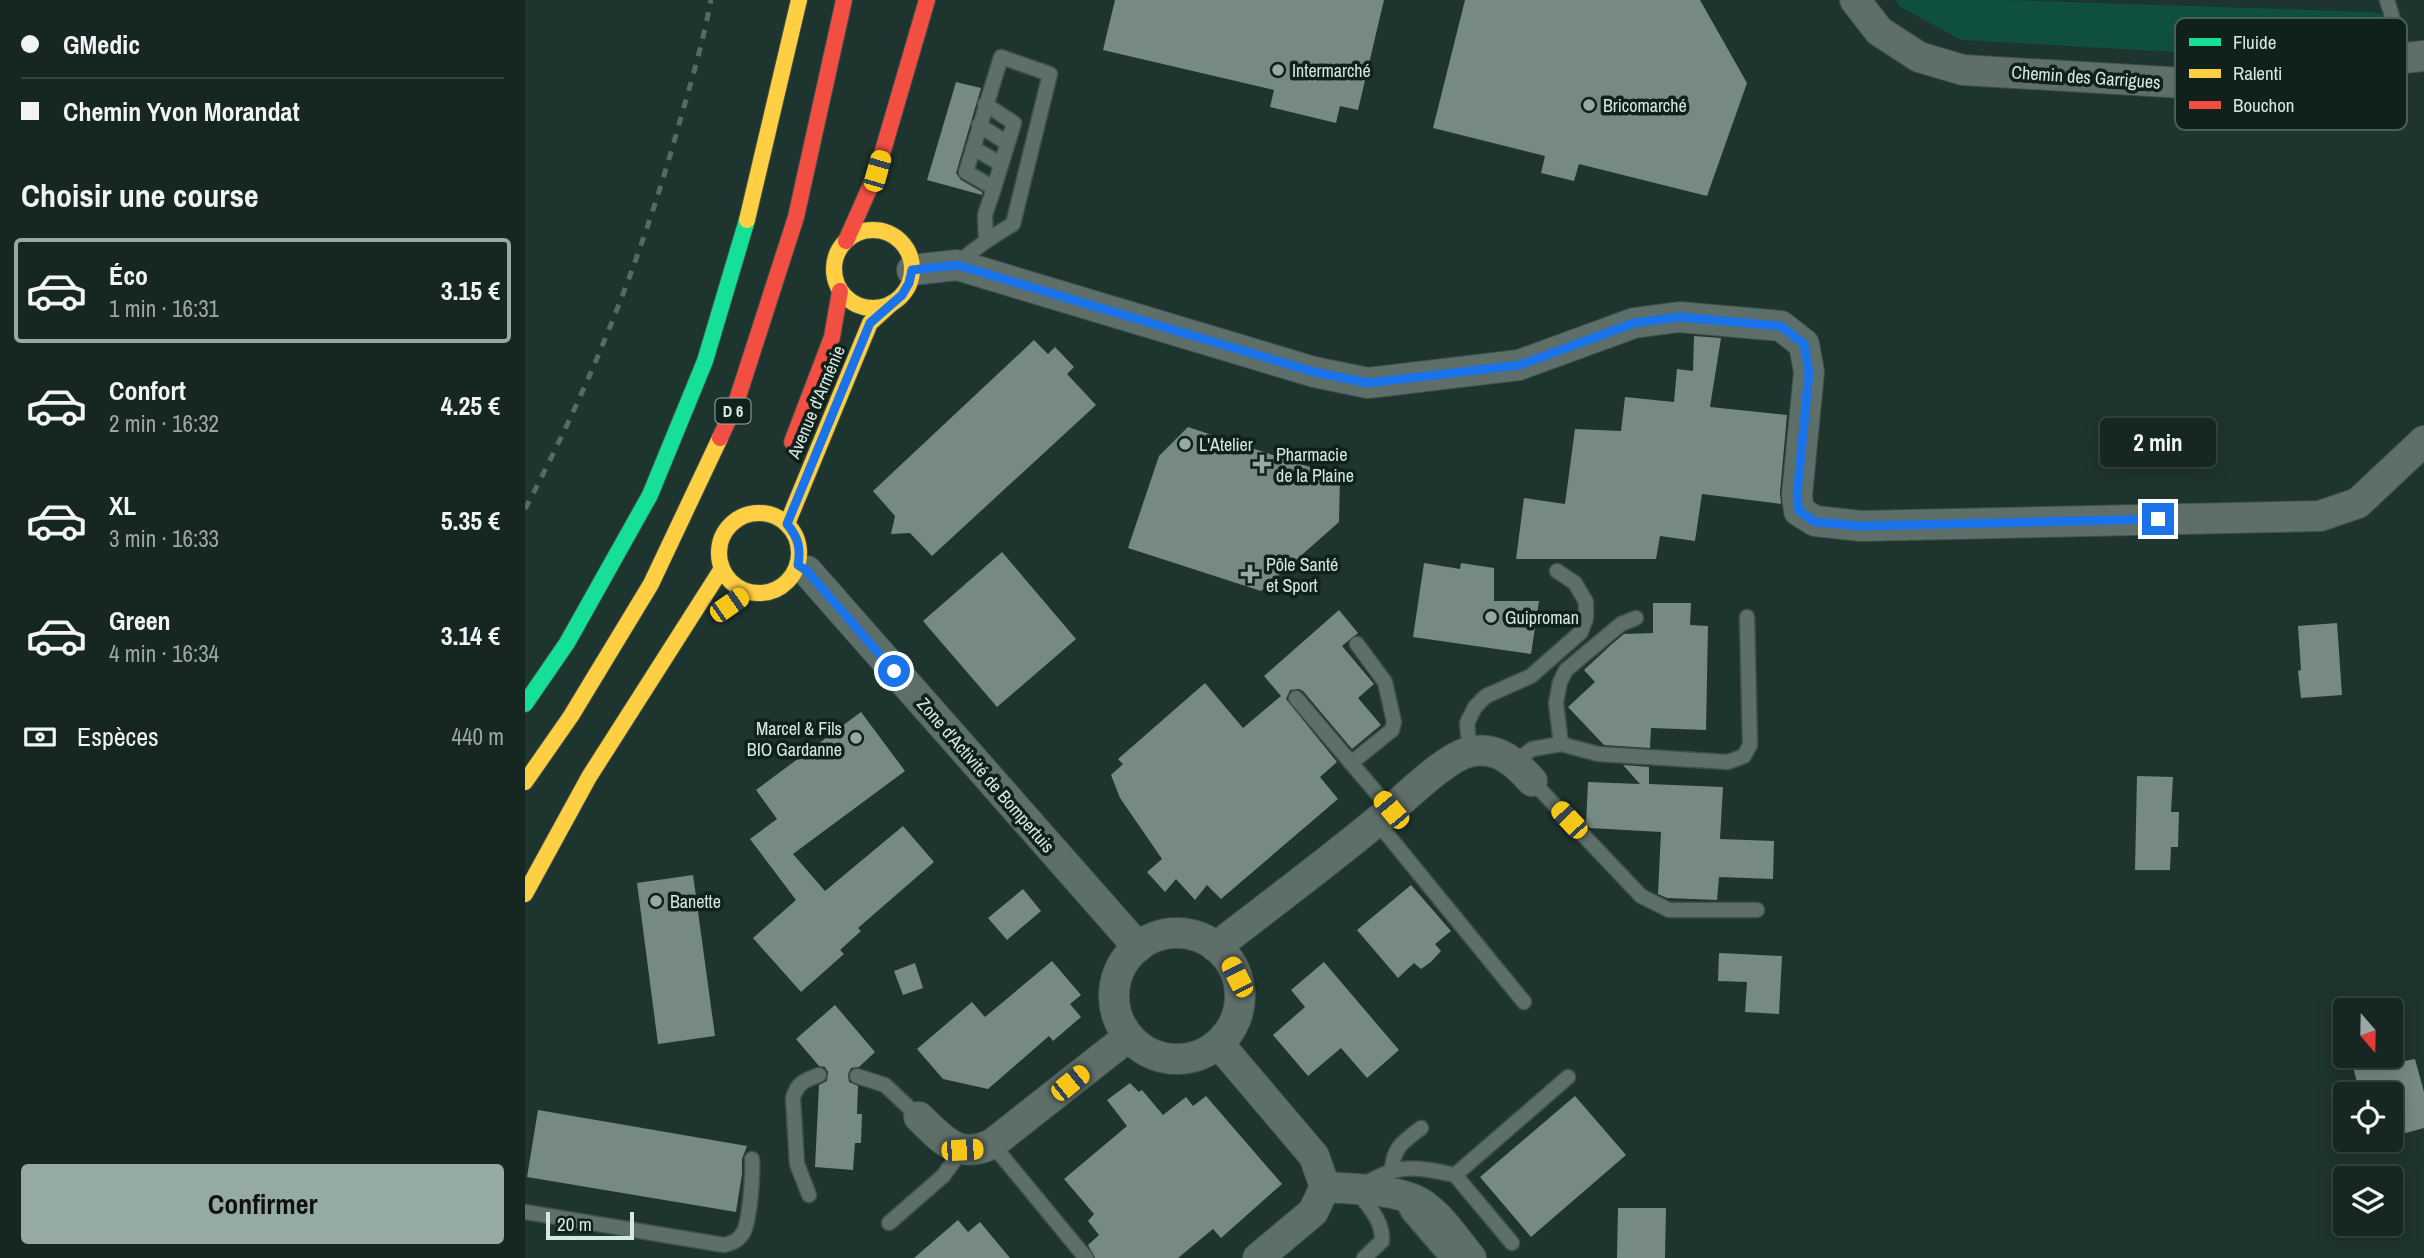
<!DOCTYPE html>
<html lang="fr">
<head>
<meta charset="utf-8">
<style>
	:root { --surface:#162722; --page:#23332f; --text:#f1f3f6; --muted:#9ea5a5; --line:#354440; --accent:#94aaa3 }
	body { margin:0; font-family:"Archivo Narrow",sans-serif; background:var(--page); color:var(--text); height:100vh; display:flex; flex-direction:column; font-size:26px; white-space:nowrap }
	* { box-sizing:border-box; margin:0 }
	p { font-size:23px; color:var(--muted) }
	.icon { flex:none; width:38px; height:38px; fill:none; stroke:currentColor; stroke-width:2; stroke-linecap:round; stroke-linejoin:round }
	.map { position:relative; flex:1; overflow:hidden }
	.panel { display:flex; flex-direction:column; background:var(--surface); width:525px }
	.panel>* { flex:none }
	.guide { display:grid; align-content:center; height:154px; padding:0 21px; background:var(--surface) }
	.needle { width:46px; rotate:160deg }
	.tools { position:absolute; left:1808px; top:998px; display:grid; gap:14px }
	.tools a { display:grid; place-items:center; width:70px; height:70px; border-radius:7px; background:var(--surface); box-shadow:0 4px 18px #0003,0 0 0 2px var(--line); font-size:35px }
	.scale { position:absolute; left:21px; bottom:18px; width:88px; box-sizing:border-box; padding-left:7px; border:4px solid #d4e9e2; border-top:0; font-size:19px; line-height:24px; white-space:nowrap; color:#d4e9e2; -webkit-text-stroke:5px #10211b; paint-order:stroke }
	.end { position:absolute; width:32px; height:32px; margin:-16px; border:9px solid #1a73e8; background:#fff; box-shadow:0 0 0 4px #fff }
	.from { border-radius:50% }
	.bubble { position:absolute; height:49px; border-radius:7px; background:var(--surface); box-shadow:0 4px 18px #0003,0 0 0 2px var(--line); font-size:23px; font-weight:800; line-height:49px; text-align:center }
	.car { position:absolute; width:21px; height:42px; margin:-21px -10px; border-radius:9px; box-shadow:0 0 5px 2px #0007; background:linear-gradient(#f5c518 24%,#345 0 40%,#f5c518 0 76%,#345 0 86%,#f5c518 0) }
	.guide b { display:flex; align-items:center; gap:24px; height:66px; font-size:26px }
	.guide b+b { border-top:2px solid var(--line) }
	.guide i { width:18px; height:18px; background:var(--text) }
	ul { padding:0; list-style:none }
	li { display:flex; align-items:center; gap:21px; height:105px; margin:0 14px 10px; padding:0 7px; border:4px solid transparent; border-radius:7px }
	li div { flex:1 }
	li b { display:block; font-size:26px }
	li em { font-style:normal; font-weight:800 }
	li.selected { border-color:var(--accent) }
	li>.icon { width:63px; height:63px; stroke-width:1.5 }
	h2 { padding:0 21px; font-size:32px; line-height:84px }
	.pay { display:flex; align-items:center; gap:18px; height:77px; padding:0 21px; font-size:26px }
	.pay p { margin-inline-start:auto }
	.primary-button { display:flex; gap:14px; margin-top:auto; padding:14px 21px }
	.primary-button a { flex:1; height:80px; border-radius:7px; background:var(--accent); color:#111; font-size:28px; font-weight:800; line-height:80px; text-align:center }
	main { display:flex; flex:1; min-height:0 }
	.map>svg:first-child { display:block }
	.green { fill:#0e4f3f }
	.building { fill:#778983 }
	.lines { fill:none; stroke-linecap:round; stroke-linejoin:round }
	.lane-casing { stroke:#3f504b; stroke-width:17 }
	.street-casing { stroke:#3f504b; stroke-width:32 }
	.fast-casing { stroke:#3f504b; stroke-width:18 }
	.slow-casing { stroke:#3f504b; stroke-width:18 }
	.jam-casing { stroke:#3f504b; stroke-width:18 }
	.lane { stroke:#5e6e69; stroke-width:14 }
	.street { stroke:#5e6e69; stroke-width:30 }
	.fast { stroke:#16e098; stroke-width:16 }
	.slow { stroke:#ffcf43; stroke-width:16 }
	.jam { stroke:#f24e42; stroke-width:16 }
	.rail { stroke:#586964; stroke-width:5; stroke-dasharray:9 9; stroke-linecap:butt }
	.route { stroke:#1a73e8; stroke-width:9 }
	.poi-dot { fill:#94aaa3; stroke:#10211b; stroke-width:2.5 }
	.labels { text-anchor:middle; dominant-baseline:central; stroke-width:7; stroke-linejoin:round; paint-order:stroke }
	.shield { fill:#10211b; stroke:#99ada6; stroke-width:2 }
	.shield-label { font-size:16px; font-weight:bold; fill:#d4e9e2 }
	.poi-label { font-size:18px; fill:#d4e9e2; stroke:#10211b; text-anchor:start }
	.street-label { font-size:18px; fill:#d4e9e2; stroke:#10211b }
	.key { fill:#10211b; stroke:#4b5d57; stroke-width:2 }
	.key-label { font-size:19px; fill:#d4e9e2 }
</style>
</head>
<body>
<main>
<section class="panel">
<div class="guide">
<b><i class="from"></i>GMedic</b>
<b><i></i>Chemin Yvon Morandat</b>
</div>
<h2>Choisir une course</h2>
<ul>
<li class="selected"><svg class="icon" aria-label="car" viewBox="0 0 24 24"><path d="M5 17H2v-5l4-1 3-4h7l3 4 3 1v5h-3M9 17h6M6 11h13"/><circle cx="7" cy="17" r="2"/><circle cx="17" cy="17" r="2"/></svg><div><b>Éco</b><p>1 min · 16:31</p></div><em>3.15 €</em></li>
<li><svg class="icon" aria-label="car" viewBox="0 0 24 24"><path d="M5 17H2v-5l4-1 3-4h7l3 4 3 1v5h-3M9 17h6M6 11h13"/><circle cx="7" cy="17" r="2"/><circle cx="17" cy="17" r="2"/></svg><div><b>Confort</b><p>2 min · 16:32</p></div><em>4.25 €</em></li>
<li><svg class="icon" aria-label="car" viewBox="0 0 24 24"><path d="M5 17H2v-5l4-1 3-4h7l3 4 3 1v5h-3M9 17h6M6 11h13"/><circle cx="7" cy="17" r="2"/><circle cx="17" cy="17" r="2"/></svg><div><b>XL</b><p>3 min · 16:33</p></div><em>5.35 €</em></li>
<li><svg class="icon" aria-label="car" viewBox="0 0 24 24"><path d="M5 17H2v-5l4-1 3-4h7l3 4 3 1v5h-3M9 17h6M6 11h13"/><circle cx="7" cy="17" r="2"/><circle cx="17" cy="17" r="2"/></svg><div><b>Green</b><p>4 min · 16:34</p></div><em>3.14 €</em></li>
</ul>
<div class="pay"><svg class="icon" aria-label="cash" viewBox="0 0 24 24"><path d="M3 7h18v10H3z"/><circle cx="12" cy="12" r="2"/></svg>Espèces<p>440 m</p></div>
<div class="primary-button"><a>Confirmer</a></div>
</section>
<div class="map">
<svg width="1899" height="1258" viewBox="0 0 1899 1258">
	<rect width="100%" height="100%" fill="#1e342e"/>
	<polygon class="green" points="1371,0 1483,0 1846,12 1860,15 1867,33 1742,57 1436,40 1374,6"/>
	<g class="building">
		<polygon points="590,0 859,0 833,110 815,106 811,123 745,107 749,90 578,50"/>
		<polygon points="940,0 1175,0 1222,83 1182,196 1054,164 1049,181 1016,173 1020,156 908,128"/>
		<polygon points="431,82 456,88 431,173 436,180 457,192 457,195 402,180"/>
		<polygon points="1169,336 1196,338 1185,407 1262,415 1255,493 1256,504 1177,494 1170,541 1135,536 1131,559 991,559 999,498 1040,504 1050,429 1096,431 1100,397 1149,402 1152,369 1168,371"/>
		<polygon points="509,340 523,354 530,347 549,367 542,374 571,405 407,556 385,533 366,534 370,516 348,491"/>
		<polygon points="663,427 815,477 814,522 736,591 603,548 634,456"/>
		<polygon points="477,552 551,639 472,707 398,621"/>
		<polygon points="899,563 935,569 936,563 969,568 969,601 1014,601 1006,654 888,637"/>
		<polygon points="1128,603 1166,603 1165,625 1183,626 1181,730 1126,728 1125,748 1079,745 1043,707 1070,682 1059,670 1087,644 1099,634 1128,633"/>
		<polygon points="814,610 833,633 817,646 849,684 833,698 856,725 827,749 778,691 774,689 765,690 761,699 812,762 795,777 813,799 696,899 682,885 670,900 651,879 640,892 622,872 637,859 595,798 586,775 598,764 593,759 680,683 718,728 756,696 739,676"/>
		<polygon points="1812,623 1817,695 1776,698 1773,671 1776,670 1773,626"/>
		<polygon points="336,712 380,771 268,854 300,891 378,826 409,862 333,928 336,931 315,950 319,954 276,992 228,938 271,900 225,839 252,819 231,790"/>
		<polygon points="1098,765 1124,767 1124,784 1198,787 1195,839 1249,841 1248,879 1194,877 1192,900 1142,898 1133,894 1136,832 1065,828 1061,824 1063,782 1115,784"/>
		<polygon points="1612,776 1648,777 1646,812 1654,812 1653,847 1646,847 1645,870 1610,870"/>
		<polygon points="168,875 190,1036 133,1044 112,883"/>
		<polygon points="886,885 926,931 910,944 916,951 906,962 896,969 889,963 873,978 832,930"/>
		<polygon points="498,889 516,911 482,940 463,918"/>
		<polygon points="1194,953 1257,956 1254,1014 1220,1012 1222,982 1193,981"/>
		<polygon points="527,961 556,995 545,1004 556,1017 528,1041 524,1036 463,1089 418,1079 392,1049 447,1002 460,1017"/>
		<polygon points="799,962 874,1050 842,1078 816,1048 783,1076 748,1035 780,1007 766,990"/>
		<polygon points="390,963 398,988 378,995 369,971"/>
		<polygon points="310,1005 350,1052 334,1067 326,1068 323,1074 324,1082 333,1086 332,1114 337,1114 336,1143 330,1143 328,1170 290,1167 294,1085 302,1081 303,1072 300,1067 294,1066 271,1039"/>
		<polygon points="1825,1055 1867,1055 1869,1063 1890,1059 1899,1092 1899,1128 1866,1137 1866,1094 1835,1094"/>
		<polygon points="605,1083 614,1092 617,1090 638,1115 661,1097 668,1106 681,1096 757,1184 696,1238 688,1229 653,1258 570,1258 563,1245 574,1235 563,1221 569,1214 539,1179 602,1126 582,1100"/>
		<polygon points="1050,1096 1101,1155 1006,1237 955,1177"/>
		<polygon points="13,1110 222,1146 217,1159 217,1174 211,1212 2,1177"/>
		<polygon points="1093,1208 1141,1208 1140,1258 1092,1258"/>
		<polygon points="433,1220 443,1232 455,1222 485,1258 389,1258"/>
	</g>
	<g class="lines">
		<defs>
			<g id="lane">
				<polyline points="1862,0 1880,58"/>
				<polyline points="460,104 489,123 469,188"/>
				<polyline points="454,125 482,143"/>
				<polyline points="448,148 476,164"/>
				<path d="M432 265C449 248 467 237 488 224L525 74 476 57 441 172 469 188 460 215 461 241"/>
				<polyline points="771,698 866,810"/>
				<polyline points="1036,744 1031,703 1035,682 1041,670 1096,624 1111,618"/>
				<polyline points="945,752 942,723 950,707 961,696 1006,676 1056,632 1061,618 1061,602 1050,583 1032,571"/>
				<polyline points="990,762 1007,749 1036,744 1073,754 1203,762 1219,756 1225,745 1222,617"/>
				<polyline points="826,763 867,730 869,722 860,682 832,644"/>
				<polyline points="1007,781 1116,896 1144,910 1232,910"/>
				<polyline points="852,822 999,1002"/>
				<polyline points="332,1076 360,1085 394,1117"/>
				<polyline points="467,1144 561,1258"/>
				<path d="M867 1171C868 1147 878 1142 896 1128"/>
				<polyline points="930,1175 987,1243"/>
				<path d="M284 1195 272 1164 268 1098C272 1083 280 1080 294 1075"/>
				<polyline points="876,1199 884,1214 922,1258"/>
				<path d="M0 1212 199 1245C207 1243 213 1241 218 1233 225 1221 228 1174 227 1159"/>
				<polyline points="364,1223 418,1176 437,1150"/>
				<path d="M839 1258 857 1241C858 1220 843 1206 831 1190 869 1164 885 1165 930 1175L1043 1077"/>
			</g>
			<g id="street">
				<polyline points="1330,0 1354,31 1394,57 1438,70 1659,83 1899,56"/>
				<polyline points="387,270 432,265 789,372 843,383 994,365 1109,323 1154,317 1256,326 1279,344 1284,372 1272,495 1274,511 1290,521 1336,526 1795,516 1833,503 1899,441"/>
				<polyline points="282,571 613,947"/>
				<circle cx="652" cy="996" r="63"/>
				<path d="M691 947C745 905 799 865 851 822 875 804 917 759 944 752 972 745 991 763 1007 781"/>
				<polyline points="694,1044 789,1156 800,1187 788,1212 733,1258"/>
				<path d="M394 1117C418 1140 433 1160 467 1144L603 1037"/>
				<path d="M800 1187C826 1189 864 1189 888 1199 912 1209 930 1239 946 1258"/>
			</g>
			<polyline id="fast" points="0,704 42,643 125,495 180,361 222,220"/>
			<g id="slow">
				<polyline points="222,220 274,0"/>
				<circle cx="348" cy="269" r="39"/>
				<circle cx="234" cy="553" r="40"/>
				<polyline points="262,524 345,323 367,303"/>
				<polyline points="0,782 46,716 126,584 195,438"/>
				<polyline points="0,894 64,777 196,570"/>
			</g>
			<g id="jam">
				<polyline points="321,241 352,171 402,0"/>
				<polyline points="195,438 211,403 271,217 319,0"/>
				<polyline points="267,442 307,337 315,291"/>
			</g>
		</defs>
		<use href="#lane" class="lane-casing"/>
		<use href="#street" class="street-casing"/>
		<use href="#fast" class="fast-casing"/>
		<use href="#slow" class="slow-casing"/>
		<use href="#jam" class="jam-casing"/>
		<use href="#lane" class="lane"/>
		<use href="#street" class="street"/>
		<use href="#fast" class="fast"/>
		<use href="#slow" class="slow"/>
		<use href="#jam" class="jam"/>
		<path class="rail" d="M0 509C65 386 117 258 154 124 166 83 178 42 186 0"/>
	</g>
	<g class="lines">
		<path class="route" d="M369 671 282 571 273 565C276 548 273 537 262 524L345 323 377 295 384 283 387 270 432 265 789 372 843 383 995 365 1109 323 1154 317 1256 326 1279 344 1284 372 1272 495 1274 511 1290 522 1336 526 1633 519"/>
	</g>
	<g class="poi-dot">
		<circle cx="753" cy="70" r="7"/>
		<circle cx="1064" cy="105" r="7"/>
		<circle cx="660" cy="444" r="7"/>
		<path d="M733.5 453.5h7v7h7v7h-7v7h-7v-7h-7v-7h7z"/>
		<path d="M721.5 563.5h7v7h7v7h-7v7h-7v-7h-7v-7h7z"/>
		<circle cx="966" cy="617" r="7"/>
		<circle cx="331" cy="738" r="7"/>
		<circle cx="131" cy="901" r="7"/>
	</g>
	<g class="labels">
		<rect class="shield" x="190.5" y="398.5" width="35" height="25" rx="5"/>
		<g class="shield-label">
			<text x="208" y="411">D 6</text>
		</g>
		<g class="poi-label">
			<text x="767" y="70">Intermarché</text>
			<text x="1078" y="105">Bricomarché</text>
			<text x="674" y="444">L'Atelier</text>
			<text x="751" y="454">Pharmacie<tspan x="751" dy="21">de la Plaine</tspan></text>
			<text x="741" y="564">Pôle Santé<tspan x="741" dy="21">et Sport</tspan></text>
			<text x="980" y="617">Guiproman</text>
			<text x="317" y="728" text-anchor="end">Marcel &amp; Fils<tspan x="317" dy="21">BIO Gardanne</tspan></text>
			<text x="145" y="901">Banette</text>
		</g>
		<g class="street-label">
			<text transform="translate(1561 77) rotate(4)">Chemin des Garrigues</text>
			<text transform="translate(291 402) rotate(-67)">Avenue d'Arménie</text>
			<text transform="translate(461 775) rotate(49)">Zone d'Activité de Bompertuis</text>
		</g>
	</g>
	<rect x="1650" y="18" width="232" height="112" rx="10" class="key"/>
	<rect x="1664" y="38" width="32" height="8" fill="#16e098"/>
	<rect x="1664" y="69" width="32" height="9" fill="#ffcf43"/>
	<rect x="1664" y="101" width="32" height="8" fill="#f24e42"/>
	<g class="key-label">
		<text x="1708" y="49">Fluide</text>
		<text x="1708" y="80">Ralenti</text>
		<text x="1708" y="112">Bouchon</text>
	</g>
</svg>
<div class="tools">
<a><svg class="needle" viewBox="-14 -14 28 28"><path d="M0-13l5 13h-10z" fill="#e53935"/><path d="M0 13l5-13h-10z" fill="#9ea5a5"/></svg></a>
<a><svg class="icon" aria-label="locate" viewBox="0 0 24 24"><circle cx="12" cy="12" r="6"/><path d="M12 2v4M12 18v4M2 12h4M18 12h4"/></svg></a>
<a><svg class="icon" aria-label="layers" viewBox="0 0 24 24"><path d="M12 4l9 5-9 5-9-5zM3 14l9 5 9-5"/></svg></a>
</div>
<div class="scale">20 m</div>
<i class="end from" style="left:369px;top:671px"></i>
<i class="end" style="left:1633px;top:519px"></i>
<div class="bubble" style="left:1575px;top:418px;width:116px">2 min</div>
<i class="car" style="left:352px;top:171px;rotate:16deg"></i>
<i class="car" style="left:204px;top:605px;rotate:55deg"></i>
<i class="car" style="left:866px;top:810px;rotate:320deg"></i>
<i class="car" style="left:1044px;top:820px;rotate:317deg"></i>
<i class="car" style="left:712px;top:977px;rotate:333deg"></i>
<i class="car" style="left:545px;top:1083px;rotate:51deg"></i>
<i class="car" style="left:437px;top:1150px;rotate:87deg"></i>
</div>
</main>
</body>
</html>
